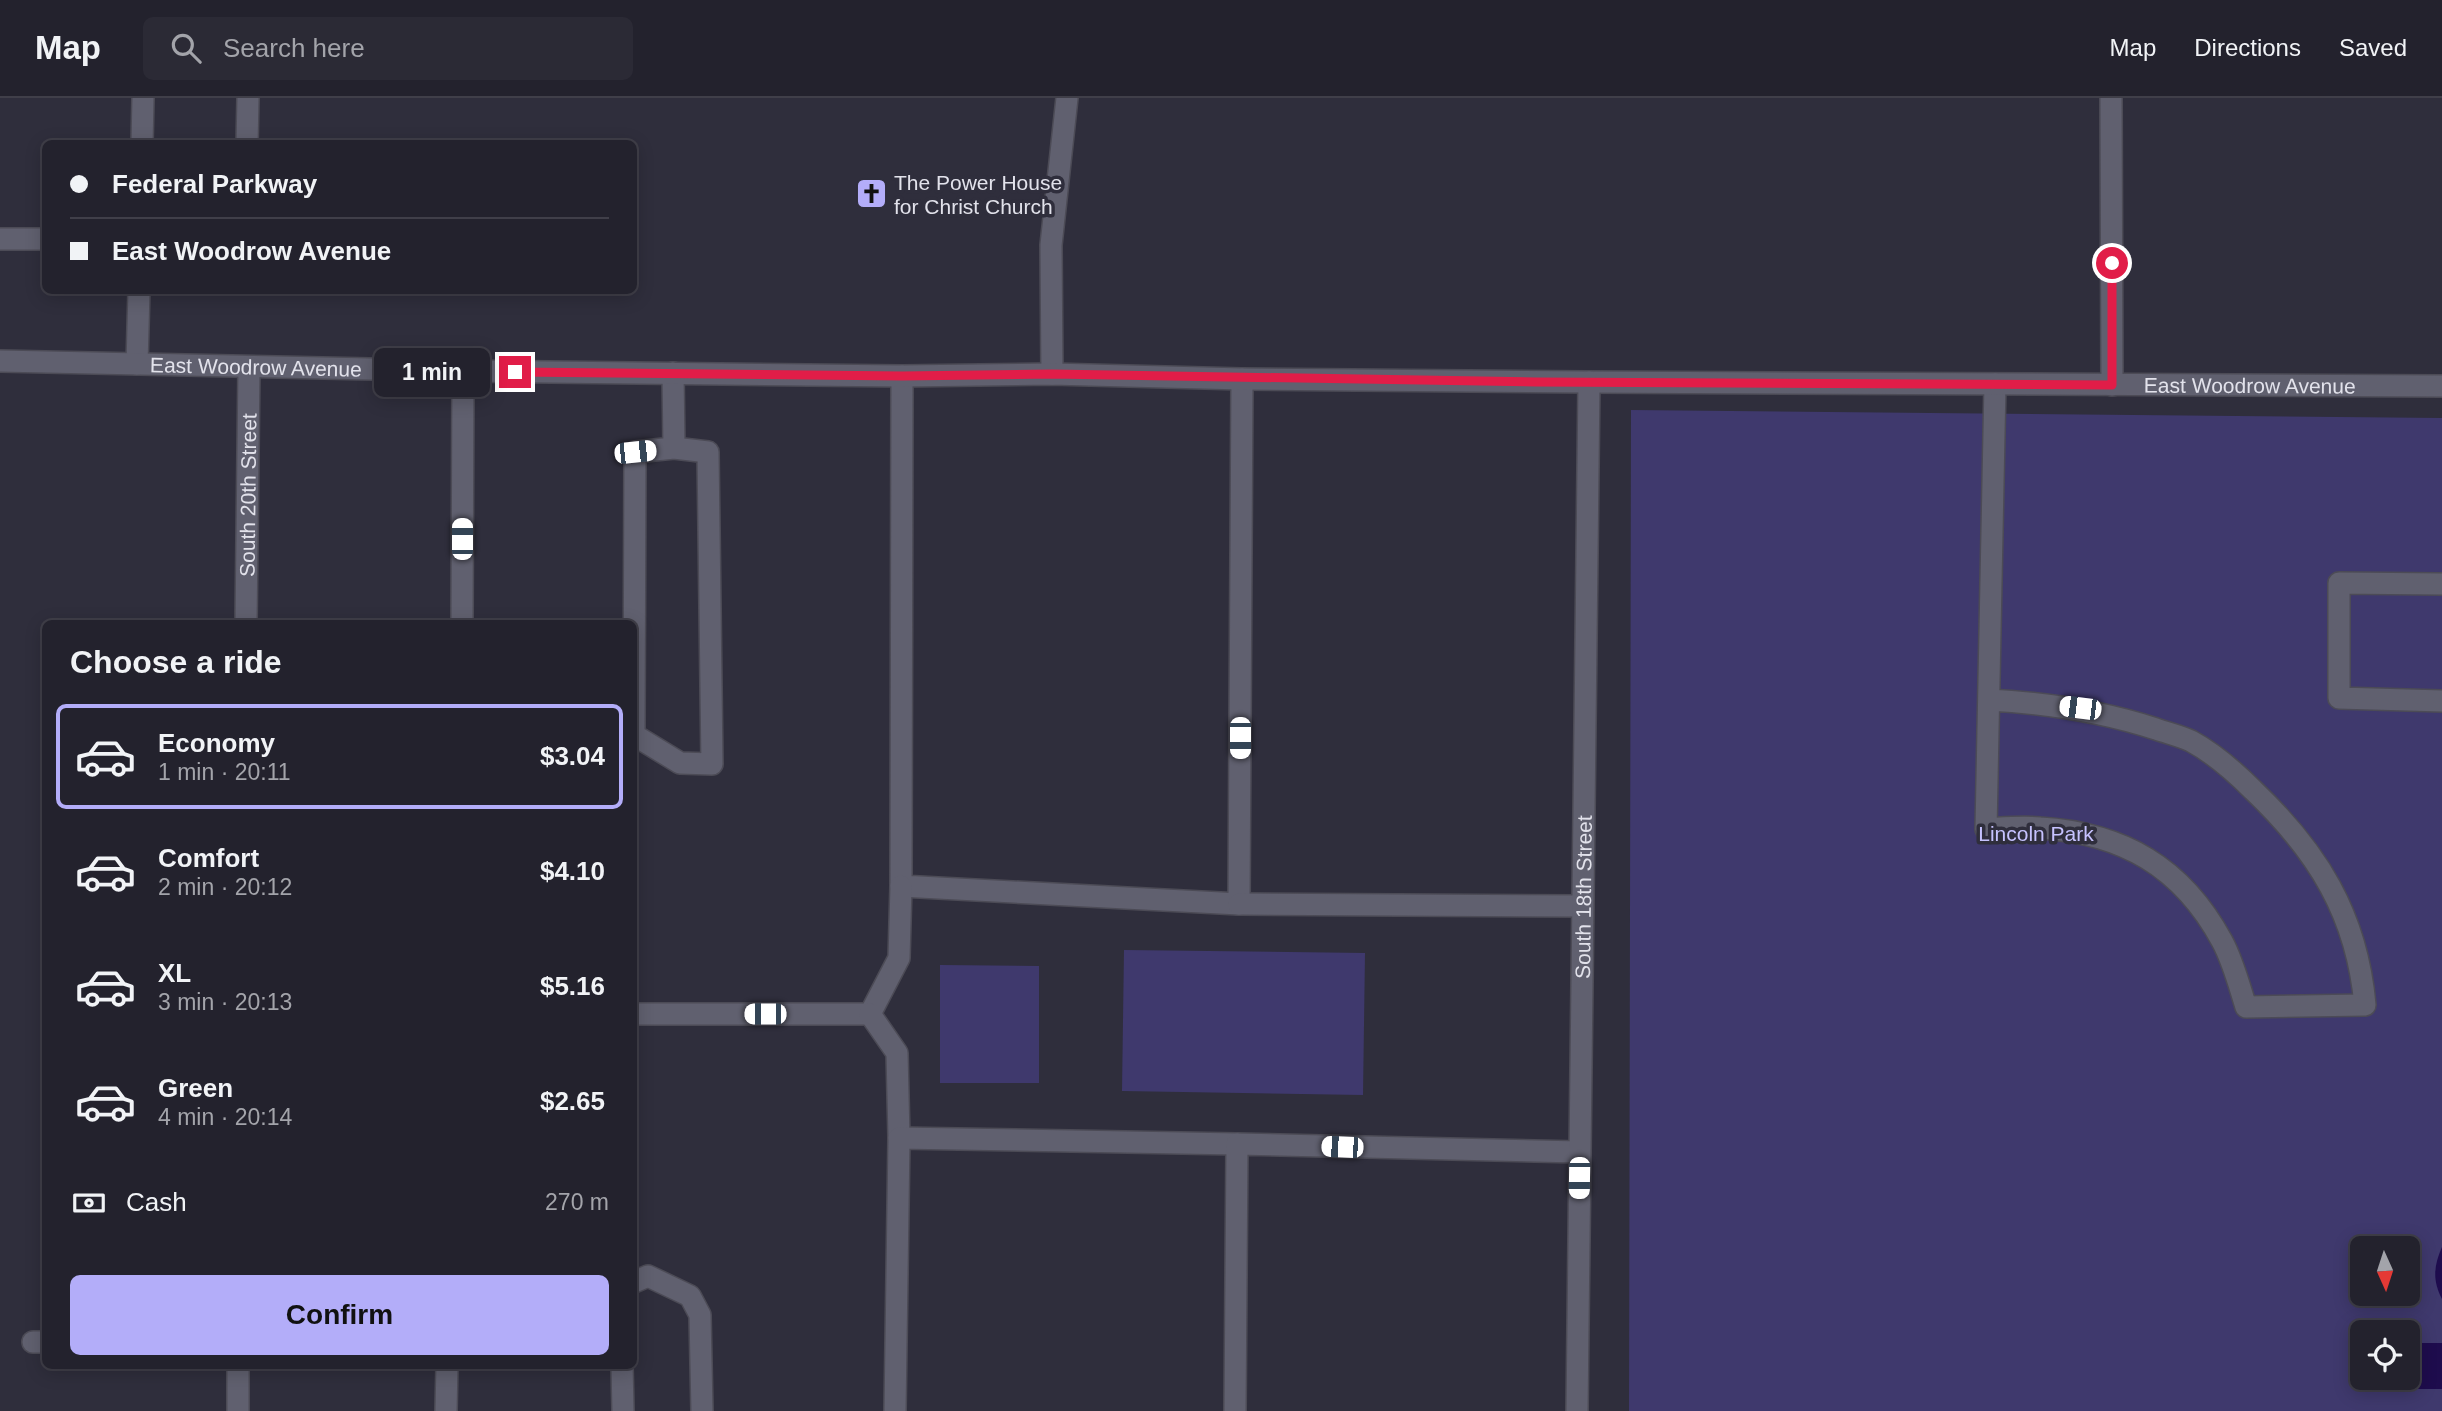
<!DOCTYPE html>
<html lang="en">
<head>
<meta charset="utf-8">
<style>
	:root { --surface:#23222d; --page:#2b2a35; --text:#f1f3f6; --muted:#a3a4aa; --line:#403f49; --accent:#b3adf9 }
	body { margin:0; font-family:Helvetica,sans-serif; background:var(--page); color:var(--text); height:100vh; display:flex; flex-direction:column; font-size:26px; white-space:nowrap }
	* { box-sizing:border-box; margin:0 }
	p { font-size:23px; color:var(--muted) }
	.icon { flex:none; width:38px; height:38px; fill:none; stroke:currentColor; stroke-width:2; stroke-linecap:round; stroke-linejoin:round }
	.map { position:relative; flex:1; overflow:hidden }
	.drawer { position:absolute; left:42px; top:522px; width:595px; height:749px; display:flex; flex-direction:column; background:var(--surface); border-radius:10px; box-shadow:0 4px 18px #0003,0 0 0 2px var(--line) }
	.drawer>* { flex:none }
	.hud { position:absolute; left:42px; top:42px; width:595px; height:154px; border-radius:10px; box-shadow:0 4px 18px #0003,0 0 0 2px var(--line); display:grid; align-content:center; height:154px; padding:0 28px; background:var(--surface) }
	.needle { width:46px; rotate:177deg }
	.tools { position:absolute; left:2350px; top:1138px; display:grid; gap:14px }
	.tools a { display:grid; place-items:center; width:70px; height:70px; border-radius:10px; background:var(--surface); box-shadow:0 4px 18px #0003,0 0 0 2px var(--line); font-size:35px }
	.end { position:absolute; width:32px; height:32px; margin:-16px; border:9px solid #e11d48; background:#fff; box-shadow:0 0 0 4px #fff }
	.from { border-radius:50% }
	.bubble { position:absolute; height:49px; border-radius:10px; background:var(--surface); box-shadow:0 4px 18px #0003,0 0 0 2px var(--line); font-size:23px; font-weight:700; line-height:49px; text-align:center }
	.car { position:absolute; width:21px; height:42px; margin:-21px -10px; border-radius:9px; box-shadow:0 0 5px 2px #0007; background:linear-gradient(#fff 24%,#345 0 40%,#fff 0 76%,#345 0 86%,#fff 0) }
	.hud b { display:flex; align-items:center; gap:24px; height:66px; font-size:26px }
	.hud b+b { border-top:2px solid var(--line) }
	.hud i { width:18px; height:18px; background:var(--text) }
	ul { padding:0; list-style:none }
	li { display:flex; align-items:center; gap:21px; height:105px; margin:0 14px 10px; padding:0 14px; border:4px solid transparent; border-radius:10px }
	li div { flex:1 }
	li b { display:block; font-size:26px }
	li em { font-style:normal; font-weight:700 }
	li.selected { border-color:var(--accent) }
	li>.icon { width:63px; height:63px; stroke-width:1.5 }
	h2 { padding:0 28px; font-size:32px; line-height:84px }
	.pay { display:flex; align-items:center; gap:18px; height:77px; padding:0 28px; font-size:26px }
	.pay p { margin-inline-start:auto }
	.action { display:flex; gap:14px; margin-top:auto; padding:14px 28px }
	.action a { flex:1; height:80px; border-radius:10px; background:var(--accent); color:#111; font-size:28px; font-weight:700; line-height:80px; text-align:center }
	header { display:flex; align-items:center; gap:42px; box-sizing:border-box; height:98px; padding:0 35px; background:var(--surface); border-bottom:2px solid var(--line) }
	header strong { font-size:33px }
	nav { display:flex; gap:38px; margin-inline-start:auto; font-size:24px }
	.search { width:490px; height:63px; background:var(--page); display:flex; align-items:center; gap:18px; box-sizing:border-box; padding:0 24px; border-radius:10px; color:var(--muted); font-size:26px }
	.map>svg:first-child { display:block }
	.green { fill:#3f396d; fill-rule:evenodd }
	.water { fill:#1e0c4d }
	.lines { fill:none; stroke-linecap:round; stroke-linejoin:round }
	.service-casing { stroke:#4c4b56; stroke-width:24 }
	.minor-casing { stroke:#4c4b56; stroke-width:24 }
	.service { stroke:#60606f; stroke-width:21 }
	.minor { stroke:#60606f; stroke-width:21 }
	.route { stroke:#e11d48; stroke-width:9 }
	.labels { text-anchor:middle; dominant-baseline:central; stroke-width:7; stroke-linejoin:round; paint-order:stroke }
	.poi-label { font-size:21px; fill:#e2e2eb; stroke:#2f2e3c; text-anchor:start }
	.street-label { font-size:21px; fill:#e2e2eb; stroke:#2f2e3c }
	.park-label { font-size:21px; fill:#c6c2fe; stroke:#2f2e3c }
</style>
</head>
<body>
<header>
<strong>Map</strong>
<div class="search"><svg class="icon" aria-label="search" viewBox="0 0 24 24"><circle cx="10" cy="10" r="6"/><path d="M15 15l6 6"/></svg>Search here</div>
<nav><a>Map</a><a>Directions</a><a>Saved</a></nav>
</header>
<div class="map">
<svg width="2442" height="1313" viewBox="0 0 2442 1313">
	<rect width="100%" height="100%" fill="#2f2e3c"/>
	<g class="green">
		<path d="M1631 312 2442 320V1313H1629ZM2362 1150H2408V1195H2362ZM2362 1234H2408V1279H2362Z"/>
		<polygon points="1124,852 1365,855 1363,997 1122,993"/>
		<polygon points="940,867 1039,868 1039,985 940,985"/>
	</g>
	<g class="water">
		<path d="M2442 1149V1201C2432 1182 2434 1167 2442 1149Z"/>
		<rect x="2414" y="1245" width="28" height="46"/>
	</g>
	<g class="lines">
		<defs>
			<g id="service">
				<polyline points="142,46 143,0"/>
				<polyline points="247,46 248,0"/>
				<polyline points="0,141 46,141"/>
				<polyline points="137,266 139,192"/>
				<polyline points="673,275 674,350 635,354 634,637 680,665 712,666 708,354 674,350"/>
				<polyline points="1052,276 1051,147 1067,0"/>
				<polyline points="902,278 901,788 1239,806 1242,281"/>
				<polyline points="2442,486 2339,485 2339,600 2442,603"/>
				<polyline points="462,525 463,273"/>
				<path d="M1989 602C2046 605 2101 613 2156 631 2167 635 2180 638 2191 643 2213 655 2235 674 2253 692 2318 754 2357 817 2365 907L2246 909C2239 887 2233 863 2222 843 2182 769 2123 735 2040 730 2023 728 2004 730 1986 731L1995 286"/>
				<polyline points="1239,806 1582,808"/>
				<polyline points="634,916 870,916 899,860 901,788"/>
				<polyline points="870,916 897,955 899,1040"/>
				<polyline points="634,1184 648,1178 690,1198 700,1217 702,1313"/>
				<polyline points="33,1244 46,1244"/>
				<polyline points="622,1267 623,1313"/>
				<polyline points="446,1313 447,1267"/>
				<polyline points="895,1313 899,1040 1237,1046"/>
				<polyline points="1235,1313 1237,1046 1579,1054"/>
			</g>
			<g id="minor">
				<polyline points="2111,0 2112,287"/>
				<path id="s1" d="M0 263 463 273 902 278 1052 276 1242 281 1589 284 2442 288"/>
				<path id="s2" d="M246 525 249 269"/>
				<polyline points="238,1313 238,1267"/>
				<path id="s3" d="M1577 1313 1589 284"/>
			</g>
		</defs>
		<use href="#service" class="service-casing"/>
		<use href="#minor" class="minor-casing"/>
		<use href="#service" class="service"/>
		<use href="#minor" class="minor"/>
	</g>
	<g class="lines">
		<polyline class="route" points="515,274 902,278 1052,276 1536,284 2112,287 2112,165"/>
	</g>
	<defs>
		<symbol id="church-square" viewBox="-11 -11 22 22"><rect x="-9" y="-9" width="18" height="18" rx="4" fill="#b3adf9" stroke="#2f2e3c"/><path d="M-1.2-6h2.4v3.5h3.3v2.4h-3.3V6h-2.4V-.1h-3.3v-2.4h3.3Z" fill="#111"/></symbol>
	</defs>
	<g fill-rule="evenodd">
		<use href="#church-square" x="854" y="78" width="35" height="35"/>
	</g>
	<g class="labels">
		<g class="poi-label">
			<text x="894" y="84">The Power House<tspan x="894" dy="24">for Christ Church</tspan></text>
		</g>
		<g class="street-label">
			<text stroke="none"><textPath href="#s1" startOffset="256">East Woodrow Avenue</textPath></text>
			<text stroke="none"><textPath href="#s1" startOffset="2250">East Woodrow Avenue</textPath></text>
			<text stroke="none"><textPath href="#s2" startOffset="128">South 20th Street</textPath></text>
			<text stroke="none"><textPath href="#s3" startOffset="514">South 18th Street</textPath></text>
		</g>
		<g class="park-label">
			<text x="2036" y="735">Lincoln Park</text>
		</g>
	</g>
</svg>
<div class="tools">
<a><svg class="needle" viewBox="-14 -14 28 28"><path d="M0-13l5 13h-10z" fill="#e53935"/><path d="M0 13l5-13h-10z" fill="#a3a4aa"/></svg></a>
<a><svg class="icon" aria-label="locate" viewBox="0 0 24 24"><circle cx="12" cy="12" r="6"/><path d="M12 2v4M12 18v4M2 12h4M18 12h4"/></svg></a>
</div>
<i class="end from" style="left:2112px;top:165px"></i>
<i class="end" style="left:515px;top:274px"></i>
<div class="bubble" style="left:374px;top:250px;width:116px">1 min</div>
<i class="car" style="left:635px;top:354px;rotate:84deg"></i>
<i class="car" style="left:462px;top:441px;rotate:0deg"></i>
<i class="car" style="left:2080px;top:610px;rotate:277deg"></i>
<i class="car" style="left:1240px;top:640px;rotate:180deg"></i>
<i class="car" style="left:765px;top:916px;rotate:270deg"></i>
<i class="car" style="left:1342px;top:1049px;rotate:272deg"></i>
<i class="car" style="left:1579px;top:1080px;rotate:181deg"></i>
<div class="hud">
<b><i class="from"></i>Federal Parkway</b>
<b><i></i>East Woodrow Avenue</b>
</div>
<section class="drawer">
<h2>Choose a ride</h2>
<ul>
<li class="selected"><svg class="icon" aria-label="car" viewBox="0 0 24 24"><path d="M5 17H2v-5l4-1 3-4h7l3 4 3 1v5h-3M9 17h6M6 11h13"/><circle cx="7" cy="17" r="2"/><circle cx="17" cy="17" r="2"/></svg><div><b>Economy</b><p>1 min · 20:11</p></div><em>$3.04</em></li>
<li><svg class="icon" aria-label="car" viewBox="0 0 24 24"><path d="M5 17H2v-5l4-1 3-4h7l3 4 3 1v5h-3M9 17h6M6 11h13"/><circle cx="7" cy="17" r="2"/><circle cx="17" cy="17" r="2"/></svg><div><b>Comfort</b><p>2 min · 20:12</p></div><em>$4.10</em></li>
<li><svg class="icon" aria-label="car" viewBox="0 0 24 24"><path d="M5 17H2v-5l4-1 3-4h7l3 4 3 1v5h-3M9 17h6M6 11h13"/><circle cx="7" cy="17" r="2"/><circle cx="17" cy="17" r="2"/></svg><div><b>XL</b><p>3 min · 20:13</p></div><em>$5.16</em></li>
<li><svg class="icon" aria-label="car" viewBox="0 0 24 24"><path d="M5 17H2v-5l4-1 3-4h7l3 4 3 1v5h-3M9 17h6M6 11h13"/><circle cx="7" cy="17" r="2"/><circle cx="17" cy="17" r="2"/></svg><div><b>Green</b><p>4 min · 20:14</p></div><em>$2.65</em></li>
</ul>
<div class="pay"><svg class="icon" aria-label="cash" viewBox="0 0 24 24"><path d="M3 7h18v10H3z"/><circle cx="12" cy="12" r="2"/></svg>Cash<p>270 m</p></div>
<div class="action"><a>Confirm</a></div>
</section>
</div>
</body>
</html>
